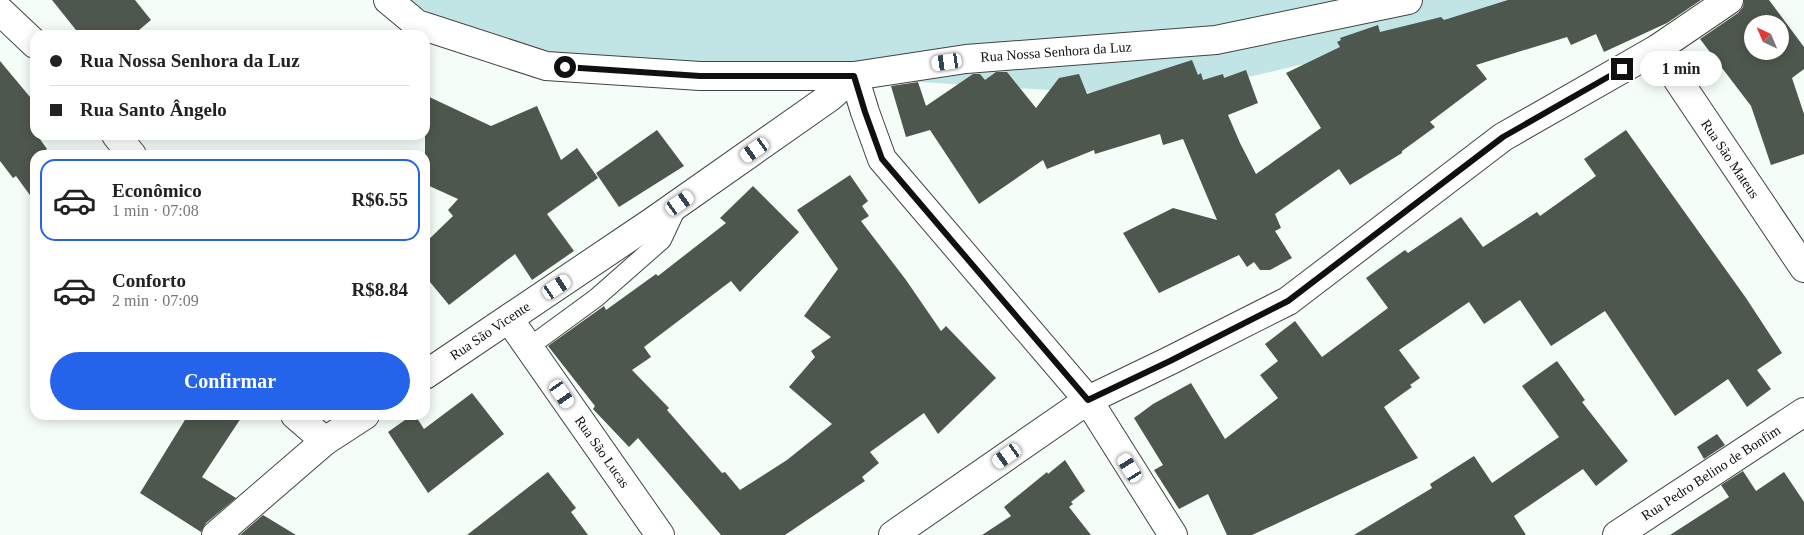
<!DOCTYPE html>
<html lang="pt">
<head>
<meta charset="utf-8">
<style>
	:root { --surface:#fff; --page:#f6f6f6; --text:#222; --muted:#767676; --line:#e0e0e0; --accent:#2563eb }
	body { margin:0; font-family:Georgia,serif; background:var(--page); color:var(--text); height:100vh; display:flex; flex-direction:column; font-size:19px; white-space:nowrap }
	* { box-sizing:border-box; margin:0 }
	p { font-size:16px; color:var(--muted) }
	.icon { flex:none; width:28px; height:28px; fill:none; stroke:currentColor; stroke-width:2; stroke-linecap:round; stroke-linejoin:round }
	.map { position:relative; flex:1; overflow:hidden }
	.details { position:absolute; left:30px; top:150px; width:400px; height:270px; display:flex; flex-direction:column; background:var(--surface); border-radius:15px; box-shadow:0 2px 12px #0003 }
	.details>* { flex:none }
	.guide { position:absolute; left:30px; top:30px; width:400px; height:110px; border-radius:15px; box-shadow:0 2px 12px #0003; display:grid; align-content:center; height:110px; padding:0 20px; background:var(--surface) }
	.needle { width:32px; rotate:316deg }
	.controls { position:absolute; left:1744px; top:15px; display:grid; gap:10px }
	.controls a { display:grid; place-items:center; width:45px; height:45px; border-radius:50%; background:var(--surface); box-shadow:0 2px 12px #0003; font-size:25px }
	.end { position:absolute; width:22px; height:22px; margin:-11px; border:6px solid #101010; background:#fff; box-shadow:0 0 0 2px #fff }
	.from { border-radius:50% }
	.bubble { position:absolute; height:35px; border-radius:18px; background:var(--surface); box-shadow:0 2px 12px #0003; font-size:16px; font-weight:700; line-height:35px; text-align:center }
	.car { position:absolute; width:15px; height:30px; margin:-15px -8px; border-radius:6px; box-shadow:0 0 4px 1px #0007; background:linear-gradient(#fff 24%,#345 0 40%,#fff 0 76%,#345 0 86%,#fff 0) }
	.guide b { display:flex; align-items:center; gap:18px; height:48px; font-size:19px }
	.guide b+b { border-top:1px solid var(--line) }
	.guide i { width:12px; height:12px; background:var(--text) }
	ul { padding:9px 0 0; list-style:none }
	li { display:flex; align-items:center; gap:15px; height:82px; margin:0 10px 8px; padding:0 10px; border:2px solid transparent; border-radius:15px }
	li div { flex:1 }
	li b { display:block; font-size:19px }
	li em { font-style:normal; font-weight:700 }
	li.active { border-color:var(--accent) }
	li>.icon { width:45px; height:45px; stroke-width:1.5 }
	.primary-button { display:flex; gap:10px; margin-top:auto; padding:10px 20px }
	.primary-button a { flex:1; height:58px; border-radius:30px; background:var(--accent); color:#fff; font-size:20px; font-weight:700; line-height:58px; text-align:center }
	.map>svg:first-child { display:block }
	.grass { fill:#c1e4e5 }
	.building { fill:#4e574d; fill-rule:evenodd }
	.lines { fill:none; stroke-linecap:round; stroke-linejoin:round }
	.service-casing { stroke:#434343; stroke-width:20 }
	.minor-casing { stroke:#434343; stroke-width:30 }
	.service { stroke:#fff; stroke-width:18 }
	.minor { stroke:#fff; stroke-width:28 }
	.route { stroke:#101010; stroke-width:6 }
	.labels { text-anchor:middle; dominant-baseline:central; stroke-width:5; stroke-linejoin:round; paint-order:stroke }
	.street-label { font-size:14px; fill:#101010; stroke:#fff }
</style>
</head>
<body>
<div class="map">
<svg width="1804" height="535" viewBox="0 0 1804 535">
	<rect width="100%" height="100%" fill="#f4fdf7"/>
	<polygon class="grass" points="406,0 1577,0 1163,97 512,57"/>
	<g class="building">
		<polygon points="52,0 135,0 151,20 133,35 80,35"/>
		<polygon points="1508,0 1701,0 1667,23 1604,52 1596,34 1571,45 1567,37 1476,65 1487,79 1430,122 1435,127 1402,151 1402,153 1350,185 1339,169 1275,214 1281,228 1275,231 1292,258 1270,270 1260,270 1254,262 1247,267 1239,255 1159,293 1123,233 1173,208 1217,220 1183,139 1163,145 1160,134 1095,154 1094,150 1047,169 1043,160 979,204 930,130 906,137 891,86 918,82 926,106 973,74 980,74 985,80 996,72 1007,72 1036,108 1059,78 1079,74 1087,94 1192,60 1198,75 1201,73 1203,80 1223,74 1224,78 1246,70 1258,103 1228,115 1240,143 1256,174 1321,128 1286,73 1340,47 1337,42 1341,40 1340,38 1378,25 1380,32 1441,17 1444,20"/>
		<path d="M1744 0H1769L1804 47V69L1792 78 1804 114V154L1771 165 1751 106 1700 39 1738 13 1743 7ZM1752 24H1780V51H1752Z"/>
		<polygon points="0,61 35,103 35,135 37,135 47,149 40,155 35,155 35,202 16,176 13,178 0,161"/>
		<polygon points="425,95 491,126 537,106 561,160 577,148 598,178 547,214 574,251 532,280 515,254 449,305 425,276 425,243 453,216 448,210 458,199 425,184"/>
		<polygon points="657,130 684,166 619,207 596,173"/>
		<polygon points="1626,130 1746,298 1782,353 1757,370 1771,389 1747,407 1728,379 1675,416 1605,311 1551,346 1520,300 1484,324 1469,302 1399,350 1420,378 1410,385 1412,387 1384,407 1418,458 1252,535 1227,535 1208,494 1179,509 1154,470 1163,465 1134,418 1153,404 1191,383 1225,439 1278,398 1260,375 1278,361 1265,344 1295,321 1322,357 1388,308 1366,278 1405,250 1408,253 1461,217 1483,247 1537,212 1540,216 1596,176 1584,159"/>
		<polygon points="850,175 868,201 862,206 869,216 861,221 906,280 941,331 946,326 996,378 938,434 924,413 870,452 879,463 862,477 865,481 785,535 721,535 638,438 629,447 593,409 595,406 548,346 604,306 606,310 656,274 658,276 726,223 720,218 753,186 799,232 740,292 731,281 644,347 651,357 632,370 669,408 667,410 722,473 725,472 740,490 787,460 832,424 789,387 815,357 811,351 831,337 804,316 838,269 797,210"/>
		<polygon points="1557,361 1585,400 1582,402 1628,461 1596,486 1583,469 1514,516 1526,535 1354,535 1432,488 1430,484 1474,456 1492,483 1559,437 1522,386"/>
		<polygon points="472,393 504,434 428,493 388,432 412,415 415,415 424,429"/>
		<polygon points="188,415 243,415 202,477 236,498 206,523 201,532 140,493"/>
		<polygon points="1717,434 1725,445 1704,459 1697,447"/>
		<polygon points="1065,460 1085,491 1071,502 1073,504 1069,507 1091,535 982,535 1011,516 1004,507 1047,472 1048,474"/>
		<polygon points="1743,471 1756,491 1784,472 1804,502 1804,535 1670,535 1729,497 1721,485"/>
		<polygon points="548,472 576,508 571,512 588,535 467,535"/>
		<polygon points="263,515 296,535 240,535"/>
	</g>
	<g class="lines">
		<defs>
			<polyline id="service" points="529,347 596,298 662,240 677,208"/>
			<g id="minor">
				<polyline points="388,0 417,24 546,66 700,76 854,76 966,59 1216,40 1408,0"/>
				<polyline points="0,11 35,44"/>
				<polyline points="1657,49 1804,268"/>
				<polyline points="116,135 132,155"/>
				<polyline points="509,319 660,535"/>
				<polyline points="425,375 652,222 830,97 854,76 865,112 882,159 1088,400 1173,535"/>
				<polyline points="295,415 325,441"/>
				<polyline points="216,535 325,441 365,415"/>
				<polyline points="893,535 1088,400 1169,361 1288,301 1503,137 1657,49 1729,0"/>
				<polyline points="1617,535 1804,412"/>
			</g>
		</defs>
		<use href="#service" class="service-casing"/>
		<use href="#minor" class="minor-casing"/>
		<use href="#service" class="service"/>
		<use href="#minor" class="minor"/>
	</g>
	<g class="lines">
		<polyline class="route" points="565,67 700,76 854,76 865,112 882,159 1088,400 1170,361 1288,301 1503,137 1622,69"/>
	</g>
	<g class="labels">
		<g class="street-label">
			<text transform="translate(1056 52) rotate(-4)">Rua Nossa Senhora da Luz</text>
			<text transform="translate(1730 159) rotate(56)">Rua São Mateus</text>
			<text transform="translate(490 331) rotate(-34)">Rua São Vicente</text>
			<text transform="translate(602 452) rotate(55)">Rua São Lucas</text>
			<text transform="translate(1711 473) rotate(-33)">Rua Pedro Belino de Bonfim</text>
		</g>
	</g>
</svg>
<div class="controls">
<a><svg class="needle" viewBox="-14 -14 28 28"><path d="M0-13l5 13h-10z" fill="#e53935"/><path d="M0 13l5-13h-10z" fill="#767676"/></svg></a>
</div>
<i class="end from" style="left:565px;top:67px"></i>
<i class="end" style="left:1622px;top:69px"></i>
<div class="bubble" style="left:1640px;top:51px;width:82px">1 min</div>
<i class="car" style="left:947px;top:62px;rotate:262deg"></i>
<i class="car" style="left:755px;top:150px;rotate:235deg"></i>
<i class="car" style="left:680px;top:203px;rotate:55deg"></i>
<i class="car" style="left:557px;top:287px;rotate:56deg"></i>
<i class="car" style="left:562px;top:394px;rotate:145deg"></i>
<i class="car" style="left:1007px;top:456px;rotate:235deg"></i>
<i class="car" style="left:1130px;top:468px;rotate:328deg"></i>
<div class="guide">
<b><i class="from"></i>Rua Nossa Senhora da Luz</b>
<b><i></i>Rua Santo Ângelo</b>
</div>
<section class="details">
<ul>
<li class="active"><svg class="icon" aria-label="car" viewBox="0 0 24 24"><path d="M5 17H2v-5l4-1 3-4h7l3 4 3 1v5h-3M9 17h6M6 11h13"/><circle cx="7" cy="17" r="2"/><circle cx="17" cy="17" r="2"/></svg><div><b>Econômico</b><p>1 min · 07:08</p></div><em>R$6.55</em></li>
<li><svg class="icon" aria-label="car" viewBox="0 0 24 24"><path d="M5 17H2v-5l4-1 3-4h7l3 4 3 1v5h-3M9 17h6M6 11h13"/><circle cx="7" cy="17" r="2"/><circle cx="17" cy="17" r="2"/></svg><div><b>Conforto</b><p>2 min · 07:09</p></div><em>R$8.84</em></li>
</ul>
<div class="primary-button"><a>Confirmar</a></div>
</section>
</div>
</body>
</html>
